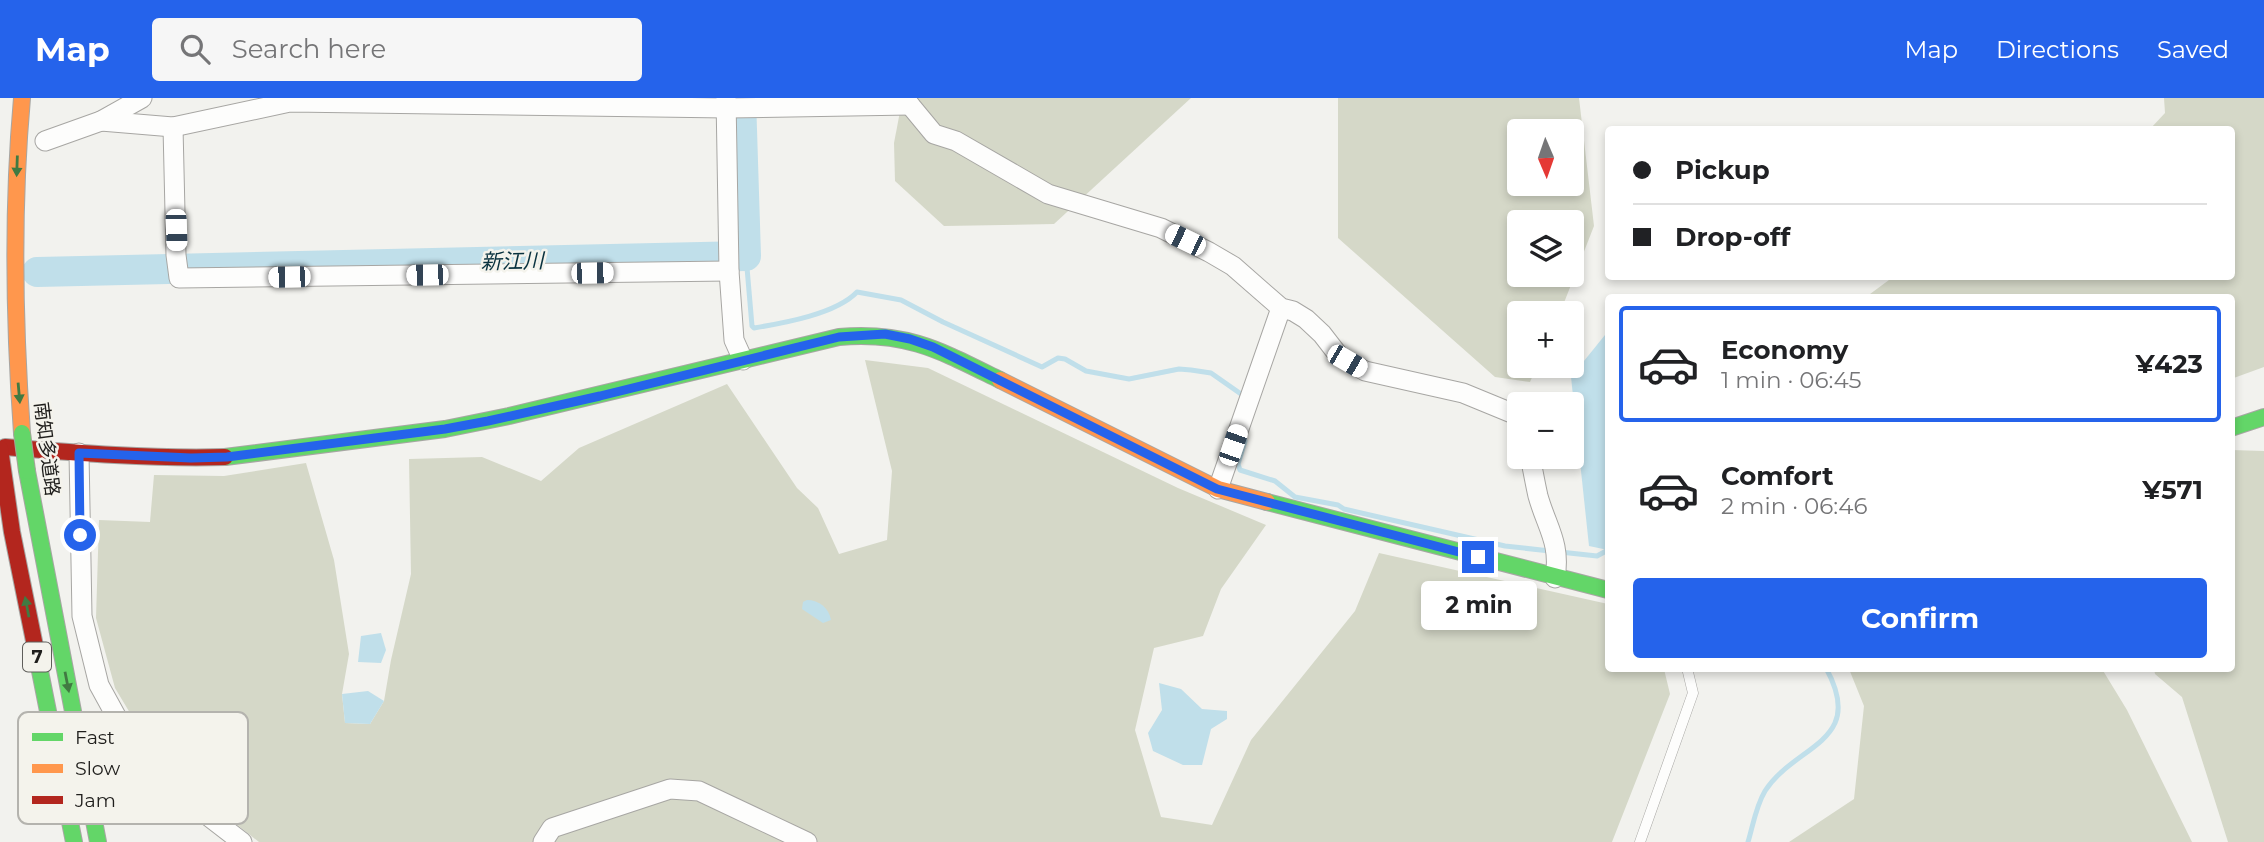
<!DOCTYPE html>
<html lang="en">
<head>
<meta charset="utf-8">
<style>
	:root { --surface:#fff; --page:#f6f6f6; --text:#202124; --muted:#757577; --line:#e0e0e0; --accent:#2563eb }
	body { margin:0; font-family:Montserrat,"Noto Sans JP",sans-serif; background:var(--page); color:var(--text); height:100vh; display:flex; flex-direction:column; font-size:26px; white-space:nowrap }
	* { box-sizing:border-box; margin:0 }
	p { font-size:23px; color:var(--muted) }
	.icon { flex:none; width:38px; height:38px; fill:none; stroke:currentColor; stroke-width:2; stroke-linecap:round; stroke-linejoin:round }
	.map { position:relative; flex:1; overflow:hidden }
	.panel { position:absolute; left:1605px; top:196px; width:630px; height:378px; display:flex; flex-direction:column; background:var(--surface); border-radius:7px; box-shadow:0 4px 10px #0003 }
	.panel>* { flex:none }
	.top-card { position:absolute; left:1605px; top:28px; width:630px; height:154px; border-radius:7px; box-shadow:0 4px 10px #0003; display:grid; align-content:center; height:154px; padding:0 28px; background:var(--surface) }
	.needle { width:46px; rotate:178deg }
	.controls { position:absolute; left:1507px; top:21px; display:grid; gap:14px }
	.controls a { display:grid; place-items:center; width:77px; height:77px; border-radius:7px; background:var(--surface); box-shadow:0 4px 10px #0003; font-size:35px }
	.end { position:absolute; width:32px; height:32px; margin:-16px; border:9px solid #2563eb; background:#fff; box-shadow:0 0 0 4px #fff }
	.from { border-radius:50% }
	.bubble { position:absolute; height:49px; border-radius:7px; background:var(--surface); box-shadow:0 4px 10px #0003; font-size:23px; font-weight:700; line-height:49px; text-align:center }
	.car { position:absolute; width:21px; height:42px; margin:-21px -10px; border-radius:9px; box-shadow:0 0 5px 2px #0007; background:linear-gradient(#fff 24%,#345 0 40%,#fff 0 76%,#345 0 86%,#fff 0) }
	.top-card b { display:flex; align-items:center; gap:24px; height:66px; font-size:26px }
	.top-card b+b { border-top:2px solid var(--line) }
	.top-card i { width:18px; height:18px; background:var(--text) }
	ul { padding:12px 0 0; list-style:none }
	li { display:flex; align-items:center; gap:21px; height:116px; margin:0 14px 10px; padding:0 14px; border:4px solid transparent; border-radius:7px }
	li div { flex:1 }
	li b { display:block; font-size:26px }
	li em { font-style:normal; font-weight:700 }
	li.selected { border-color:var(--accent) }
	li>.icon { width:63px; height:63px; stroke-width:1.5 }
	.button { display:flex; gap:14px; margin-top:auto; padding:14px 28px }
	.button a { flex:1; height:80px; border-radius:7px; background:var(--accent); color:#fff; font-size:28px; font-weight:700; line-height:80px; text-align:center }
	header { display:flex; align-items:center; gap:42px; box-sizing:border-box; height:98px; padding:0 35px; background:var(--accent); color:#fff }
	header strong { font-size:33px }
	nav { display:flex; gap:38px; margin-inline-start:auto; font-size:24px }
	.search { width:490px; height:63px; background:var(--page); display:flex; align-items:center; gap:18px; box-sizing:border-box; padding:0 24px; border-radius:7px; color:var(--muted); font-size:26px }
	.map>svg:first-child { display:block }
	.green { fill:#d5d8c8; fill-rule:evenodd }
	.water { fill:#c0dfea }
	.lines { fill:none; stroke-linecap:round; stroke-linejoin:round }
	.stream { stroke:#c0dfea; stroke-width:5 }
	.river { stroke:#c0dfea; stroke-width:30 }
	.lane-casing { stroke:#a7a6a3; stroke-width:11 }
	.street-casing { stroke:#a7a6a3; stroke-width:21 }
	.fast-casing { stroke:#a7a6a3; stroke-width:18 }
	.slow-casing { stroke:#a7a6a3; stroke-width:18 }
	.jam-casing { stroke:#a7a6a3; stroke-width:18 }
	.lane { stroke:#fdfdfc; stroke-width:10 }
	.street { stroke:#fdfdfc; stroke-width:19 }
	.fast { stroke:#63d668; stroke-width:16 }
	.slow { stroke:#ff974d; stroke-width:16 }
	.jam { stroke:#b3261e; stroke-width:16 }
	.fast-bridge-casing { stroke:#a2a497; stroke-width:18; stroke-linecap:butt }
	.fast-bridge { stroke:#63d668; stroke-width:16 }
	.oneway { fill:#417a42 }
	.route { stroke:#2563eb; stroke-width:9 }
	.labels { text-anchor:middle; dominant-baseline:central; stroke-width:5; stroke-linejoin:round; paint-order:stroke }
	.shield { fill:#f4f3ec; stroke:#5f5e5a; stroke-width:2 }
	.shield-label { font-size:18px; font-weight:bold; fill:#1f1e1c }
	.street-label { font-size:19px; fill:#1f1e1c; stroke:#f4f3ec }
	.water-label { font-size:21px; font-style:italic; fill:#09323f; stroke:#f4f3ec }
	.key { fill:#f4f3ec; stroke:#b4b3ae; stroke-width:2 }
	.key-label { font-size:19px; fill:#1f1e1c }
</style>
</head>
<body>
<header>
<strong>Map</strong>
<div class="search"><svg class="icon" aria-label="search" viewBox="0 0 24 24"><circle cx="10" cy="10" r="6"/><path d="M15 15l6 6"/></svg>Search here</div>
<nav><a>Map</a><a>Directions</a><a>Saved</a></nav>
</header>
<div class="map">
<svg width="2264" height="744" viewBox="0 0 2264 744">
	<rect width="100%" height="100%" fill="#f2f2ee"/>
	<g class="green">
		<polygon points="910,0 1191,0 1054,126 944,128 895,83 894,45 902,3"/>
		<path d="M1338 0H1579L1594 128 1560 215H1519V268H1537L1530 284 1495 279 1338 140ZM1572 33V86H1519V33ZM1572 124V177H1519V124Z"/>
		<polygon points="2164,0 2264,0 2264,269 2231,281 2231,200 1866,199 1893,179 2231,178 2231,32 2150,31 2165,15"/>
		<polygon points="865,262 928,270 1178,390 1266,427 1221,491 1203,538 1154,550 1135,632 1161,719 1212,727 1251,642 1355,513 1379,455 1608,506 1608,570 1664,571 1670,596 1612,744 259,744 212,707 148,645 115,590 96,520 99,422 150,424 154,377 224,378 306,365 334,462 349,556 342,596 345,625 370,626 384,603 391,562 411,476 409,361 482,359 541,383 579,350 727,286 797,390 818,410 839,456 887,442 892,373"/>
		<polygon points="2231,352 2264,353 2264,744 2228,744 2182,599 2155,576 2154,571 2231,570"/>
		<polygon points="1849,571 2102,571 2127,612 2192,744 1789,744 1854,701 1864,608"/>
	</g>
	<g class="water">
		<polygon points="1605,237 1608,239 1608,452 1589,448 1571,279"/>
		<path d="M807 502C819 502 829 510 831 522L823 525 802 511 803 504Z"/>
		<polygon points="381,535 386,552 381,565 358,564 361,538"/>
		<polygon points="1159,585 1181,591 1202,611 1227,613 1227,621 1211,631 1202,667 1183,667 1153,653 1148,635 1162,612"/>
		<polygon points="368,593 384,603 370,626 345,625 342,596"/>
	</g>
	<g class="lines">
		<g class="stream">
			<path d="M746 158 752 228 754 230C784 225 836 216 857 194L901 202 943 224 1042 269 1058 260 1065 261 1086 273 1129 281 1179 271 1191 272 1211 275 1241 296 1243 300"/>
			<polyline points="1245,343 1238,366 1240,372 1275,383 1295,399 1338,407 1344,411 1505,448 1550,453"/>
			<polyline points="1560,454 1597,458 1608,452"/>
			<path d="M1748 744C1753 727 1756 708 1765 693 1795 646 1867 645 1826 570"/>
		</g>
		<polyline class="river" points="37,174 746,158 741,0"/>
		<defs>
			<polyline id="lane" points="1640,744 1693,595 1687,570"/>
			<g id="street">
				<polyline points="726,0 729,173 734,242 743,262"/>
				<polyline points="910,7 934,36 956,43 1048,96 1161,130 1209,154 1233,168 1281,210 1293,213 1306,221 1322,236 1339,258 1365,273 1463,295 1519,318"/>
				<polyline points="101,23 173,29 290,4 727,10 910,7"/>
				<polyline points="173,29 176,157 179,180 729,173"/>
				<polyline points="45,43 101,23 142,0"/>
				<polyline points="79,355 82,518 99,587 133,649 203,714 242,744"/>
				<path d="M1530 359C1533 372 1535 385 1538 398 1547 430 1561 445 1555 480"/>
				<polyline points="1218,391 1281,210"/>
				<polyline points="543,744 552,730 670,691 699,693 807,744"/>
			</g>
			<g id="fast">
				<polyline points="2231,330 2264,319"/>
				<path d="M225 359 445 331 509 318 839 239C907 233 941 253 1000 282"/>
				<polyline points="27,373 98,744"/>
				<polyline points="1267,404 1608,492"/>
				<polyline points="35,548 74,744"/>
			</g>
			<g id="slow">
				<path d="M22 0C12 112 14 223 22 335"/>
				<polyline points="1000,282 1218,391 1267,404"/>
			</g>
			<g id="jam">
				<path d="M5 349C78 355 152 361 225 359"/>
				<polyline points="0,351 12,434 35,548"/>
			</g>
		</defs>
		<use href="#lane" class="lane-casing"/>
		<use href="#street" class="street-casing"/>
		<use href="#fast" class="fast-casing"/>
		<use href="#slow" class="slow-casing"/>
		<use href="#jam" class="jam-casing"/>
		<use href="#lane" class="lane"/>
		<use href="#street" class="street"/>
		<use href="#fast" class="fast"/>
		<use href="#slow" class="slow"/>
		<use href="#jam" class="jam"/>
		<defs>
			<polyline id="fast-bridge" points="22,335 27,373"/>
		</defs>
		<use href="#fast-bridge" class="fast-bridge-casing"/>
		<use href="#fast-bridge" class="fast-bridge"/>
	</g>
	<defs><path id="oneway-solid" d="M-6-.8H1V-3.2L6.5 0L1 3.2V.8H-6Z" transform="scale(1.75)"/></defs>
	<g class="oneway">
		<use href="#oneway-solid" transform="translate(17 68) rotate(92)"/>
		<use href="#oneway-solid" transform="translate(19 295) rotate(85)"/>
		<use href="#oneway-solid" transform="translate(27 509) rotate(-101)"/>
		<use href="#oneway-solid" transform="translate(67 584) rotate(79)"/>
	</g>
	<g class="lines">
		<polyline class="route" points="80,437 79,355 191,360 227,359 445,331 488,323 600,298 839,239 885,236 910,241 933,249 1217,391 1478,459"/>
	</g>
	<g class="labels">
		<rect class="shield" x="23" y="544.5" width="28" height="29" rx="5"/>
		<g class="shield-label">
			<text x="37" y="559">7</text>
		</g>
		<g class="street-label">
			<text transform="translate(47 351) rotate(83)">南知多道路</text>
		</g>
		<g class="water-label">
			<text transform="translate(512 163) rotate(-1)">新江川</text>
		</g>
	</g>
	<rect x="18" y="614" width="230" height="112" rx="10" class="key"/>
	<rect x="32" y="635" width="31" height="8" fill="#63d668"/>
	<rect x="32" y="666" width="31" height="9" fill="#ff974d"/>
	<rect x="32" y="698" width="31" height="8" fill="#b3261e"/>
	<g class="key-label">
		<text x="75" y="646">Fast</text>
		<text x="75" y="677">Slow</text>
		<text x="75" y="709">Jam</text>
	</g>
</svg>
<div class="controls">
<a><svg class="needle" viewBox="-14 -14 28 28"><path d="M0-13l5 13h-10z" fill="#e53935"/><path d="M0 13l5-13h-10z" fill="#757577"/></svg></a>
<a><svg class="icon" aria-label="layers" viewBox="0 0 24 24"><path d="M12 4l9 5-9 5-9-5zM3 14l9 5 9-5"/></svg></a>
<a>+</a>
<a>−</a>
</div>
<i class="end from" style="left:80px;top:437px"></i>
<i class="end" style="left:1478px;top:459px"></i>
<div class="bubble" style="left:1421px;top:483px;width:116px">2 min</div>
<i class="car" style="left:176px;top:132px;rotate:178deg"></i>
<i class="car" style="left:1185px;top:142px;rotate:296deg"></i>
<i class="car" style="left:592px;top:175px;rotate:89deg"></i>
<i class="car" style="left:427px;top:177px;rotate:269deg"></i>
<i class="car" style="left:289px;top:179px;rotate:269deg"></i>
<i class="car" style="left:1347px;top:263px;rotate:120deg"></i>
<i class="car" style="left:1233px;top:347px;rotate:19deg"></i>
<div class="top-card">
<b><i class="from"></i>Pickup</b>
<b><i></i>Drop-off</b>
</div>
<section class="panel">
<ul>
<li class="selected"><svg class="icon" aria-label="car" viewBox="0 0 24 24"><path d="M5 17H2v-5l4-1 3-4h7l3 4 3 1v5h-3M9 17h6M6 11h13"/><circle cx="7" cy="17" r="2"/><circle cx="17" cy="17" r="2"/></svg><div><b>Economy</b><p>1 min · 06:45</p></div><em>¥423</em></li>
<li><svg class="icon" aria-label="car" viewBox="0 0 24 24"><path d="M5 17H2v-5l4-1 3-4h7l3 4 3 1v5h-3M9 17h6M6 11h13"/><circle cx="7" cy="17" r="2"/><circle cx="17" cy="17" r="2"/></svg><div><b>Comfort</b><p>2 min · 06:46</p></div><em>¥571</em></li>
</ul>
<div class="button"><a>Confirm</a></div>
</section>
</div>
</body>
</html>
